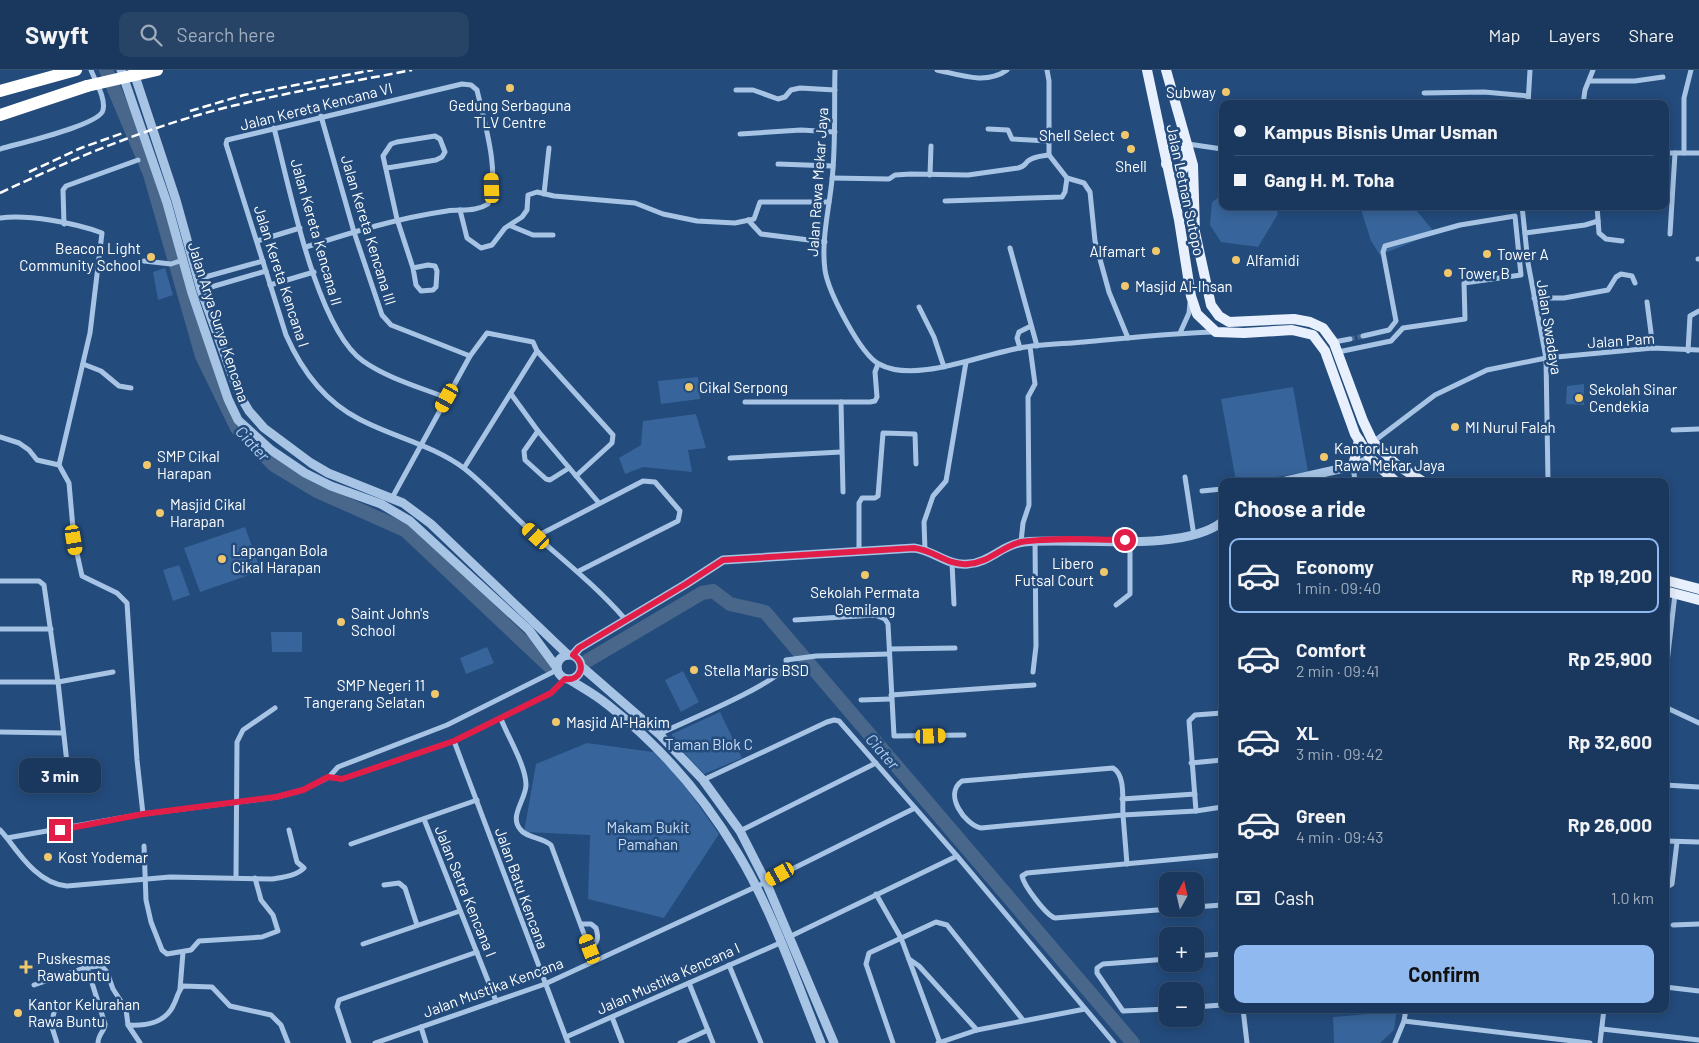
<!DOCTYPE html>
<html lang="en">
<head>
<meta charset="utf-8">
<style>
	:root { --surface:#1a385d; --page:#274366; --text:#f1f3f6; --muted:#9facbc; --line:#385272; --accent:#90b9f0 }
	body { margin:0; font-family:Barlow,sans-serif; background:var(--page); color:var(--text); height:100vh; display:flex; flex-direction:column; font-size:19px; white-space:nowrap }
	* { box-sizing:border-box; margin:0 }
	p { font-size:16px; color:var(--muted) }
	.icon { flex:none; width:28px; height:28px; fill:none; stroke:currentColor; stroke-width:2; stroke-linecap:round; stroke-linejoin:round }
	.map { position:relative; flex:1; overflow:hidden }
	.drawer { position:absolute; left:1219px; top:408px; width:450px; height:535px; display:flex; flex-direction:column; background:var(--surface); border-radius:10px; box-shadow:0 2px 12px #0003,0 0 0 1px var(--line) }
	.drawer>* { flex:none }
	.hud { position:absolute; left:1219px; top:30px; width:450px; height:110px; border-radius:10px; box-shadow:0 2px 12px #0003,0 0 0 1px var(--line); display:grid; align-content:center; height:110px; padding:0 15px; background:var(--surface) }
	.needle { width:32px; rotate:8deg }
	.controls { position:absolute; left:1159px; top:802px; display:grid; gap:10px }
	.controls a { display:grid; place-items:center; width:45px; height:45px; border-radius:10px; background:var(--surface); box-shadow:0 2px 12px #0003,0 0 0 1px var(--line); font-size:25px }
	.end { position:absolute; width:22px; height:22px; margin:-11px; border:6px solid #e11d48; background:#fff; box-shadow:0 0 0 2px #fff }
	.from { border-radius:50% }
	.bubble { position:absolute; height:35px; border-radius:10px; background:var(--surface); box-shadow:0 2px 12px #0003,0 0 0 1px var(--line); font-size:16px; font-weight:700; line-height:35px; text-align:center }
	.car { position:absolute; width:15px; height:30px; margin:-15px -8px; border-radius:6px; box-shadow:0 0 4px 1px #0007; background:linear-gradient(#f5c518 24%,#345 0 40%,#f5c518 0 76%,#345 0 86%,#f5c518 0) }
	.hud b { display:flex; align-items:center; gap:18px; height:48px; font-size:19px }
	.hud b+b { border-top:1px solid var(--line) }
	.hud i { width:12px; height:12px; background:var(--text) }
	ul { padding:0; list-style:none }
	li { display:flex; align-items:center; gap:15px; height:75px; margin:0 10px 8px; padding:0 5px; border:2px solid transparent; border-radius:10px }
	li div { flex:1 }
	li b { display:block; font-size:19px }
	li em { font-style:normal; font-weight:700 }
	li.selected { border-color:var(--accent) }
	li>.icon { width:45px; height:45px; stroke-width:1.5 }
	h2 { padding:0 15px; font-size:22px; line-height:60px }
	.pay { display:flex; align-items:center; gap:12px; height:55px; padding:0 15px; font-size:19px }
	.pay p { margin-inline-start:auto }
	.cta { display:flex; gap:10px; margin-top:auto; padding:10px 15px }
	.cta a { flex:1; height:58px; border-radius:10px; background:var(--accent); color:#111; font-size:20px; font-weight:700; line-height:58px; text-align:center }
	header { display:flex; align-items:center; gap:30px; box-sizing:border-box; height:70px; padding:0 25px; background:var(--surface); border-bottom:1px solid var(--line) }
	header strong { font-size:24px }
	nav { display:flex; gap:28px; margin-inline-start:auto; font-size:18px }
	.search { width:350px; height:45px; background:var(--page); display:flex; align-items:center; gap:12px; box-sizing:border-box; padding:0 18px; border-radius:10px; color:var(--muted); font-size:19px }
	.map>svg:first-child { display:block }
	.green { fill:#37649a }
	.lines { fill:none; stroke-linecap:round; stroke-linejoin:round }
	.river { stroke:#49678a; stroke-width:14 }
	.minor-tunnel { stroke:#446690; stroke-width:5; stroke-dasharray:5 2.5; stroke-linecap:butt }
	.minor { stroke:#a7c4e5; stroke-width:5 }
	.tertiary { stroke:#a7c4e5; stroke-width:9 }
	.primary { stroke:#e8f0fd; stroke-width:10 }
	.motorway { stroke:#fff; stroke-width:12 }
	.rail { stroke:#fff; stroke-width:2.5; stroke-dasharray:9 4; stroke-linecap:butt }
	.motorway-bridge { stroke:#fff; stroke-width:12 }
	.route { stroke:#e11d48; stroke-width:6 }
	.poi-dot { fill:#f0c86b; stroke:#234b7c; stroke-width:2 }
	.labels { text-anchor:middle; dominant-baseline:central; stroke-width:5; stroke-linejoin:round; paint-order:stroke }
	.poi-label { font-size:15px; fill:#fff; stroke:#234b7c; text-anchor:start }
	.street-label { font-size:15px; fill:#fff; stroke:#234b7c }
	.park-label { font-size:15px; fill:#caddf4; stroke:#234b7c }
	.water-label { font-size:16px; font-style:italic; fill:#b2ceed; stroke:#234b7c }
</style>
</head>
<body>
<header>
<strong>Swyft</strong>
<div class="search"><svg class="icon" aria-label="search" viewBox="0 0 24 24"><circle cx="10" cy="10" r="6"/><path d="M15 15l6 6"/></svg>Search here</div>
<nav><a>Map</a><a>Layers</a><a>Share</a></nav>
</header>
<div class="map">
<svg width="1699" height="973" viewBox="0 0 1699 973">
	<rect width="100%" height="100%" fill="#234b7c"/>
	<g class="green">
		<polygon points="1222,125 1222,136 1276,136 1278,144 1258,177 1221,172 1210,155 1212,132"/>
		<polygon points="1360,136 1416,136 1416,140 1435,163 1380,185 1371,171"/>
		<polygon points="165,198 173,225 158,230 153,202"/>
		<polygon points="698,307 700,329 661,334 658,311"/>
		<polygon points="1584,314 1584,335 1566,334 1567,316"/>
		<polygon points="1293,317 1308,402 1251,411 1236,411 1221,329"/>
		<polygon points="696,344 706,378 688,380 692,402 643,397 625,404 619,388 641,375 643,351"/>
		<polygon points="245,457 261,501 200,522 184,478"/>
		<polygon points="179,495 190,525 173,531 163,500"/>
		<polygon points="271,562 302,562 302,582 272,582"/>
		<polygon points="487,577 494,593 466,604 460,588"/>
		<polygon points="683,601 699,632 681,642 665,610"/>
		<polygon points="720,642 742,688 704,704 671,669 672,664"/>
		<polygon points="587,673 653,682 678,706 719,764 664,848 588,829 590,765 524,762 536,694"/>
		<polygon points="1371,939 1397,939 1394,960 1380,973 1334,973 1333,947 1369,944"/>
	</g>
	<g class="lines">
		<g class="river">
			<polyline points="106,0 150,104 202,286 237,358 274,395 317,421 405,460 549,596"/>
			<polyline points="587,591 702,523 713,521 730,534 765,542 1133,973"/>
		</g>
		<polyline class="minor-tunnel" points="1350,269 1363,266"/>
		<g class="minor">
			<path d="M835 0C834 36 836 74 832 110 829 139 821 171 825 200 828 221 860 284 879 294 915 314 982 284 1020 278 1040 274 1063 274 1084 272 1128 268 1172 263 1216 262"/>
			<path d="M937 0C960 5 987 15 1007 0"/>
			<polyline points="1047,0 1049,11 1049,85 1067,108 1084,113 1090,122 1095,171 1109,222 1128,268"/>
			<polyline points="1590,11 1635,11 1663,7"/>
			<polyline points="736,20 753,20 778,29 785,27 791,20 800,18 835,20"/>
			<polyline points="1424,23 1484,22 1528,26"/>
			<polyline points="1528,34 1530,0"/>
			<polyline points="1583,34 1585,20 1593,0"/>
			<polyline points="321,46 354,162 382,245 391,255 470,286"/>
			<path d="M274 58C289 115 316 258 363 291 387 308 419 317 447 328"/>
			<polyline points="988,59 1008,60 1012,69 1048,71"/>
			<polyline points="740,64 801,60 835,62"/>
			<polyline points="1188,74 1222,79"/>
			<path d="M0 79C16 74 101 55 103 40 106 28 95 11 91 0"/>
			<polyline points="1665,83 1699,83"/>
			<polyline points="1684,83 1684,28 1691,0"/>
			<polyline points="778,94 833,96"/>
			<polyline points="387,98 436,90 442,87 445,82 440,69 435,66 397,72 391,74 383,86 397,149 413,198 428,195 435,196 437,201 436,217 433,220 421,221 416,215 413,198"/>
			<polyline points="930,105 931,76"/>
			<path d="M832 108 889 109 895 105 911 104 968 105 1018 98C1024 97 1024 95 1028 91 1034 86 1042 86 1049 85"/>
			<polyline points="544,124 549,78"/>
			<polyline points="945,131 1062,127 1065,122 1067,108"/>
			<polyline points="1522,136 1528,193 1546,288 1548,411"/>
			<polyline points="1597,136 1599,163 1606,169 1622,171"/>
			<polyline points="460,140 467,168 481,178 492,175 505,158 522,147 527,140 528,125 537,122 554,126 635,133 663,144 697,151 735,153 754,149 760,132 829,132"/>
			<path d="M0 148C27 144 76 153 102 163L90 263 59 395"/>
			<polyline points="748,150 761,164 825,172"/>
			<polyline points="64,154 63,120 66,116 138,90"/>
			<polyline points="511,156 533,165 553,165"/>
			<polyline points="1525,163 1585,155 1598,151"/>
			<polyline points="1670,164 1675,83"/>
			<polyline points="257,171 300,158"/>
			<path d="M306 177C353 162 398 148 447 141 461 139 476 142 488 134 501 104 484 51 477 20L471 15 462 14 227 70 226 74 286 265C301 299 324 331 359 349 393 367 433 375 465 399 490 419 512 445 536 466 567 493 598 518 625 549"/>
			<polyline points="1010,178 1037,276"/>
			<polyline points="1698,189 1699,189"/>
			<polyline points="144,191 171,194 183,190"/>
			<polyline points="198,209 263,191"/>
			<polyline points="270,215 314,202"/>
			<polyline points="201,220 266,201"/>
			<polyline points="1534,228 1564,228 1608,220 1616,207 1621,204 1632,206 1635,213"/>
			<polyline points="1647,232 1653,278"/>
			<polyline points="919,237 934,267 944,297"/>
			<polyline points="1180,263 1189,243 1190,233"/>
			<polyline points="1334,272 1350,269"/>
			<polyline points="1020,278 1017,268 1019,262 1031,256"/>
			<polyline points="1688,281 1690,246 1699,241"/>
			<polyline points="1338,282 1391,271 1403,258 1465,249 1464,213 1521,205 1515,146 1460,155 1385,176 1383,182 1396,251 1389,260 1363,266"/>
			<polyline points="83,294 101,301 119,316 131,318"/>
			<polyline points="511,324 538,361 599,433"/>
			<polyline points="745,332 870,332 875,331 877,327 875,302 878,294"/>
			<polyline points="841,332 843,422"/>
			<polyline points="1673,360 1699,359"/>
			<polyline points="538,361 524,381 525,390 546,409 550,410 569,398"/>
			<polyline points="0,367 19,373 29,380 37,390 59,395 69,413 74,470 82,506 117,523 127,533 137,690 143,744"/>
			<polyline points="1373,372 1435,325 1487,300 1546,288 1653,278 1699,280"/>
			<polyline points="730,388 841,382"/>
			<polyline points="1353,396 1355,411"/>
			<polyline points="464,398 537,281"/>
			<polyline points="1185,407 1194,466"/>
			<polyline points="1202,421 1222,419"/>
			<polyline points="392,428 470,286 487,263 533,272 537,281 613,365 612,373 576,406"/>
			<polyline points="537,466 643,411 655,412 680,441 678,451 579,501"/>
			<polyline points="1021,472 1023,453 1029,435 1028,327 1035,314 1030,277"/>
			<polyline points="925,480 924,452 933,426 946,411 966,292"/>
			<polyline points="859,481 859,433 862,428 875,428 878,426 883,363 915,364 916,394"/>
			<polyline points="952,493 954,534"/>
			<polyline points="0,511 39,511 44,515 58,612 70,720"/>
			<polyline points="1116,535 1130,524 1130,471"/>
			<polyline points="795,550 875,545 885,549 888,554 894,666 964,665"/>
			<polyline points="0,559 51,559"/>
			<polyline points="890,579 955,578"/>
			<polyline points="1666,601 1675,524"/>
			<polyline points="1033,602 1036,576 1035,471"/>
			<polyline points="0,612 58,612 113,602"/>
			<polyline points="891,625 1034,615"/>
			<polyline points="861,630 891,629"/>
			<polyline points="1665,637 1699,653"/>
			<path d="M501 649C508 667 526 696 526 715 526 729 509 746 520 759 526 768 542 767 551 775L594 891"/>
			<polyline points="0,662 63,663"/>
			<path d="M659 664C686 651 772 616 787 596L786 590 816 586 889 584"/>
			<polyline points="454,671 568,973"/>
			<polyline points="1191,693 1222,690"/>
			<path d="M1113 698C1126 705 1122 732 1123 745L981 758C965 755 943 724 962 711Z"/>
			<polyline points="329,707 342,709 454,671 551,623 565,609"/>
			<polyline points="703,710 827,652 834,650 839,651 957,786 1114,973"/>
			<polyline points="1665,715 1699,717"/>
			<polyline points="1122,729 1195,724"/>
			<polyline points="1196,741 1189,651 1195,645 1222,643"/>
			<polyline points="424,749 496,931"/>
			<polyline points="0,760 7,768 143,744 277,727 303,720 329,707 338,697 447,655 557,600"/>
			<polyline points="740,761 876,693"/>
			<path d="M7 768C22 788 40 814 67 816L170 807 272 809C283 807 296 806 304 798L297 792 289 760"/>
			<polyline points="1665,771 1699,772"/>
			<polyline points="351,774 477,730"/>
			<polyline points="144,776 146,830 151,852 162,880 167,884 191,880 199,871 262,867 278,861 273,845 261,830 255,808"/>
			<polyline points="1127,794 1123,745 1196,741 1222,737"/>
			<polyline points="236,807 237,672 243,660 275,638"/>
			<polyline points="384,815 399,813 405,818 417,855"/>
			<polyline points="1665,818 1672,814 1677,772"/>
			<polyline points="876,824 901,868 940,973"/>
			<polyline points="1195,837 1222,835"/>
			<path d="M1170 839 1055 848C1046 845 1024 816 1022 806L1027 803 1222 785"/>
			<path d="M581 854H591L596 858C599 868 598 872 590 879"/>
			<polyline points="1673,855 1699,854"/>
			<polyline points="789,867 957,786"/>
			<polyline points="363,874 460,841"/>
			<polyline points="1195,886 1222,884"/>
			<polyline points="909,889 919,896 977,960"/>
			<polyline points="1168,889 1103,894 1097,898 1097,903 1123,941 1168,939"/>
			<polyline points="729,895 761,973"/>
			<path d="M87 897 105 954C105 961 98 964 98 973"/>
			<polyline points="689,913 713,973"/>
			<polyline points="34,915 87,897 102,896 107,902 113,919 126,939 128,955 140,973"/>
			<polyline points="1665,917 1699,921"/>
			<polyline points="180,919 183,882"/>
			<polyline points="54,932 55,939 51,954 57,973"/>
			<polyline points="1195,937 1222,935"/>
			<polyline points="1243,939 1247,973"/>
			<polyline points="612,947 622,973"/>
			<polyline points="1404,951 1590,973"/>
			<path d="M128 955C147 956 166 953 174 934 177 928 178 921 183 916L212 917 230 936 271 945 281 955 288 973"/>
			<polyline points="421,957 426,973"/>
			<polyline points="1602,959 1699,970"/>
			<polyline points="566,967 780,873"/>
			<polyline points="349,973 337,937 339,930 477,882"/>
			<polyline points="375,973 545,914 766,812 915,738"/>
			<polyline points="680,973 708,960"/>
			<polyline points="893,973 866,894 869,883 936,852 947,855 1023,950"/>
			<polyline points="938,973 977,960 1085,939"/>
			<polyline points="1395,973 1404,951 1406,939"/>
			<polyline points="1600,973 1604,939"/>
		</g>
		<g class="tertiary">
			<polyline points="121,0 167,133 192,223 228,329 238,350 271,380 305,403 331,416 381,434 410,451 529,560 557,598"/>
			<polyline points="133,0 176,130 201,220 239,324 249,341 264,358 311,393 328,403 403,433 431,454 568,585"/>
			<polyline points="1286,411 1353,396 1371,389"/>
			<circle cx="569" cy="597" r="12"/>
			<path d="M573 585 579 578 686 514 723 490 914 478C933 480 947 496 968 494 989 493 1003 474 1024 472 1076 467 1183 483 1222 452"/>
			<polyline points="582,597 659,664 703,710 740,761 766,812 834,973"/>
			<path d="M570 610C583 618 596 625 608 635 659 675 704 727 737 782 772 839 796 911 821 973"/>
		</g>
		<g class="primary">
			<polyline points="1147,0 1179,150 1191,226 1197,244 1216,262 1244,263 1292,260 1313,265 1325,281 1355,364 1371,389 1395,411"/>
			<polyline points="1166,0 1193,95 1195,162 1211,235 1219,246 1229,252 1294,249 1310,252 1323,258 1334,273 1363,351 1373,372 1397,395 1422,411"/>
			<polyline points="1166,94 1173,103 1183,100 1186,94 1184,80"/>
			<polyline points="1353,396 1359,370"/>
			<polyline points="1665,510 1699,519"/>
			<polyline points="1665,521 1699,530"/>
		</g>
		<g class="motorway">
			<polyline points="0,21 76,0"/>
			<polyline points="0,45 87,16"/>
		</g>
		<g class="rail">
			<polyline points="190,41 244,25 373,0"/>
			<polyline points="29,102 81,78 123,63"/>
			<path d="M0 123C78 86 160 52 245 33 300 20 356 11 412 0"/>
		</g>
		<polyline class="motorway-bridge" points="87,16 157,0"/>
	</g>
	<g class="lines">
		<path class="route" d="M60 760 143 744 276 727 303 720 328 707 342 709 454 671 551 623 565 609C581 611 587 594 573 585L579 578 686 514 723 490 914 478C934 480 948 496 968 494 989 493 1002 476 1021 472 1054 467 1092 470 1125 470"/>
	</g>
	<g class="poi-dot">
		<circle cx="510" cy="18" r="5"/>
		<circle cx="1226" cy="22" r="5"/>
		<circle cx="1125" cy="65" r="5"/>
		<circle cx="1131" cy="79" r="5"/>
		<circle cx="1156" cy="181" r="5"/>
		<circle cx="1487" cy="184" r="5"/>
		<circle cx="151" cy="187" r="5"/>
		<circle cx="1236" cy="190" r="5"/>
		<circle cx="1448" cy="203" r="5"/>
		<circle cx="1125" cy="216" r="5"/>
		<circle cx="689" cy="317" r="5"/>
		<circle cx="1579" cy="328" r="5"/>
		<circle cx="1455" cy="357" r="5"/>
		<circle cx="1324" cy="387" r="5"/>
		<circle cx="147" cy="395" r="5"/>
		<circle cx="160" cy="443" r="5"/>
		<circle cx="222" cy="489" r="5"/>
		<circle cx="1104" cy="502" r="5"/>
		<circle cx="865" cy="505" r="5"/>
		<circle cx="341" cy="552" r="5"/>
		<circle cx="694" cy="600" r="5"/>
		<circle cx="435" cy="624" r="5"/>
		<circle cx="556" cy="652" r="5"/>
		<circle cx="48" cy="787" r="5"/>
		<path d="M23.5 889.5h5v5h5v5h-5v5h-5v-5h-5v-5h5z"/>
		<circle cx="18" cy="943" r="5"/>
	</g>
	<g class="labels">
		<g class="poi-label">
			<text x="1216" y="22" text-anchor="end">Subway</text>
			<text x="510" y="35" text-anchor="middle">Gedung Serbaguna<tspan x="510" dy="17">TLV Centre</tspan></text>
			<text x="1115" y="65" text-anchor="end">Shell Select</text>
			<text x="1131" y="96" text-anchor="middle">Shell</text>
			<text x="141" y="178" text-anchor="end">Beacon Light<tspan x="141" dy="17">Community School</tspan></text>
			<text x="1146" y="181" text-anchor="end">Alfamart</text>
			<text x="1497" y="184">Tower A</text>
			<text x="1246" y="190">Alfamidi</text>
			<text x="1458" y="203">Tower B</text>
			<text x="1135" y="216">Masjid Al-Ihsan</text>
			<text x="699" y="317">Cikal Serpong</text>
			<text x="1589" y="319">Sekolah Sinar<tspan x="1589" dy="17">Cendekia</tspan></text>
			<text x="1465" y="357">MI Nurul Falah</text>
			<text x="1334" y="378">Kantor Lurah<tspan x="1334" dy="17">Rawa Mekar Jaya</tspan></text>
			<text x="157" y="386">SMP Cikal<tspan x="157" dy="17">Harapan</tspan></text>
			<text x="170" y="434">Masjid Cikal<tspan x="170" dy="17">Harapan</tspan></text>
			<text x="232" y="480">Lapangan Bola<tspan x="232" dy="17">Cikal Harapan</tspan></text>
			<text x="1094" y="493" text-anchor="end">Libero<tspan x="1094" dy="17">Futsal Court</tspan></text>
			<text x="865" y="522" text-anchor="middle">Sekolah Permata<tspan x="865" dy="17">Gemilang</tspan></text>
			<text x="351" y="543">Saint John's<tspan x="351" dy="17">School</tspan></text>
			<text x="704" y="600">Stella Maris BSD</text>
			<text x="425" y="615" text-anchor="end">SMP Negeri 11<tspan x="425" dy="17">Tangerang Selatan</tspan></text>
			<text x="566" y="652">Masjid Al-Hakim</text>
			<text x="58" y="787">Kost Yodemar</text>
			<text x="37" y="888">Puskesmas<tspan x="37" dy="17">Rawabuntu</tspan></text>
			<text x="28" y="934">Kantor Kelurahan<tspan x="28" dy="17">Rawa Buntu</tspan></text>
		</g>
		<g class="street-label">
			<text transform="translate(316 36) rotate(-14)">Jalan Kereta Kencana VI</text>
			<text transform="translate(817 112) rotate(-86)">Jalan Rawa Mekar Jaya</text>
			<text transform="translate(1186 120) rotate(78)">Jalan Letnan Sutopo</text>
			<text transform="translate(369 160) rotate(73)">Jalan Kereta Kencana III</text>
			<text transform="translate(317 162) rotate(74)">Jalan Kereta Kencana II</text>
			<text transform="translate(282 206) rotate(72)">Jalan Kereta Kencana I</text>
			<text transform="translate(219 252) rotate(72)">Jalan Arya Surya Kencana</text>
			<text transform="translate(1550 257) rotate(81)">Jalan Swadaya</text>
			<text transform="translate(1621 270) rotate(-4)">Jalan Pam</text>
			<text transform="translate(522 818) rotate(70)">Jalan Batu Kencana</text>
			<text transform="translate(466 821) rotate(68)">Jalan Setra Kencana I</text>
			<text transform="translate(668 908) rotate(-24)">Jalan Mustika Kencana I</text>
			<text transform="translate(493 917) rotate(-20)">Jalan Mustika Kencana</text>
		</g>
		<g class="park-label">
			<text x="709" y="674">Taman Blok C</text>
			<text x="648" y="757">Makam Bukit<tspan x="648" dy="17">Pamahan</tspan></text>
		</g>
		<g class="water-label">
			<text transform="translate(253 373) rotate(47)">Ciater</text>
			<text transform="translate(883 681) rotate(49)">Ciater</text>
		</g>
	</g>
</svg>
<div class="controls">
<a><svg class="needle" viewBox="-14 -14 28 28"><path d="M0-13l5 13h-10z" fill="#e53935"/><path d="M0 13l5-13h-10z" fill="#9facbc"/></svg></a>
<a>+</a>
<a>−</a>
</div>
<i class="end from" style="left:1125px;top:470px"></i>
<i class="end" style="left:60px;top:760px"></i>
<div class="bubble" style="left:19px;top:688px;width:82px">3 min</div>
<i class="car" style="left:492px;top:118px;rotate:358deg"></i>
<i class="car" style="left:447px;top:328px;rotate:209deg"></i>
<i class="car" style="left:536px;top:466px;rotate:313deg"></i>
<i class="car" style="left:74px;top:470px;rotate:171deg"></i>
<i class="car" style="left:931px;top:666px;rotate:88deg"></i>
<i class="car" style="left:780px;top:804px;rotate:241deg"></i>
<i class="car" style="left:590px;top:879px;rotate:339deg"></i>
<div class="hud">
<b><i class="from"></i>Kampus Bisnis Umar Usman</b>
<b><i></i>Gang H. M. Toha</b>
</div>
<section class="drawer">
<h2>Choose a ride</h2>
<ul>
<li class="selected"><svg class="icon" aria-label="car" viewBox="0 0 24 24"><path d="M5 17H2v-5l4-1 3-4h7l3 4 3 1v5h-3M9 17h6M6 11h13"/><circle cx="7" cy="17" r="2"/><circle cx="17" cy="17" r="2"/></svg><div><b>Economy</b><p>1 min · 09:40</p></div><em>Rp 19,200</em></li>
<li><svg class="icon" aria-label="car" viewBox="0 0 24 24"><path d="M5 17H2v-5l4-1 3-4h7l3 4 3 1v5h-3M9 17h6M6 11h13"/><circle cx="7" cy="17" r="2"/><circle cx="17" cy="17" r="2"/></svg><div><b>Comfort</b><p>2 min · 09:41</p></div><em>Rp 25,900</em></li>
<li><svg class="icon" aria-label="car" viewBox="0 0 24 24"><path d="M5 17H2v-5l4-1 3-4h7l3 4 3 1v5h-3M9 17h6M6 11h13"/><circle cx="7" cy="17" r="2"/><circle cx="17" cy="17" r="2"/></svg><div><b>XL</b><p>3 min · 09:42</p></div><em>Rp 32,600</em></li>
<li><svg class="icon" aria-label="car" viewBox="0 0 24 24"><path d="M5 17H2v-5l4-1 3-4h7l3 4 3 1v5h-3M9 17h6M6 11h13"/><circle cx="7" cy="17" r="2"/><circle cx="17" cy="17" r="2"/></svg><div><b>Green</b><p>4 min · 09:43</p></div><em>Rp 26,000</em></li>
</ul>
<div class="pay"><svg class="icon" aria-label="cash" viewBox="0 0 24 24"><path d="M3 7h18v10H3z"/><circle cx="12" cy="12" r="2"/></svg>Cash<p>1.0 km</p></div>
<div class="cta"><a>Confirm</a></div>
</section>
</div>
</body>
</html>
